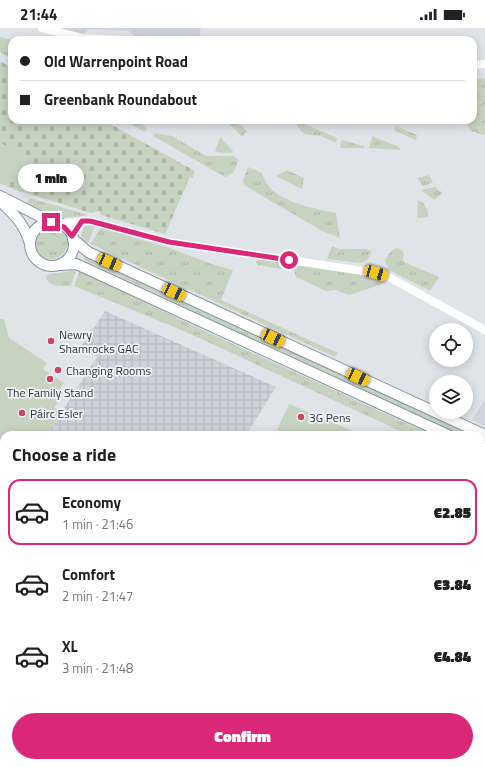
<!DOCTYPE html>
<html lang="en">
<head>
<meta charset="utf-8">
<style>
	:root { --surface:#fff; --page:#f2f2f2; --text:#202124; --muted:#757577; --line:#e0e0e0; --accent:#db2777 }
	body { margin:0; font-family:"Titillium Web",sans-serif; background:var(--page); color:var(--text); height:100vh; display:flex; flex-direction:column; font-size:15px; white-space:nowrap }
	* { box-sizing:border-box; margin:0 }
	p { font-size:13px; color:var(--muted) }
	.icon { flex:none; width:22px; height:22px; fill:none; stroke:currentColor; stroke-width:2; stroke-linecap:round; stroke-linejoin:round }
	.map { position:relative; flex:1; overflow:hidden }
	.details { position:absolute; left:0px; top:403px; width:485px; height:336px; display:flex; flex-direction:column; background:var(--surface); border-radius:12px 12px 0 0; box-shadow:0 2px 10px #0003 }
	.details>* { flex:none }
	.guide { position:absolute; left:8px; top:8px; width:469px; height:88px; border-radius:12px; box-shadow:0 2px 10px #0003; display:grid; align-content:center; height:88px; padding:0 12px; background:var(--surface) }
	.tools { position:absolute; left:429px; top:295px; display:grid; gap:8px }
	.tools a { display:grid; place-items:center; width:44px; height:44px; border-radius:50%; background:var(--surface); box-shadow:0 2px 10px #0003; font-size:20px }
	.end { position:absolute; width:18px; height:18px; margin:-9px; border:5px solid #db2777; background:#fff; box-shadow:0 0 0 2px #fff }
	.from { border-radius:50% }
	.bubble { position:absolute; height:28px; border-radius:14px; background:var(--surface); box-shadow:0 2px 10px #0003; font-size:13px; font-weight:800; line-height:28px; text-align:center }
	.car { position:absolute; width:12px; height:24px; margin:-12px -6px; border-radius:5px; box-shadow:0 0 3px 1px #0007; background:linear-gradient(#f5c518 24%,#345 0 40%,#f5c518 0 76%,#345 0 86%,#f5c518 0) }
	.guide b { display:flex; align-items:center; gap:14px; height:38px; font-size:15px }
	.guide b+b { border-top:1px solid var(--line) }
	.guide i { width:10px; height:10px; background:var(--text) }
	ul { padding:0; list-style:none }
	li { display:flex; align-items:center; gap:12px; height:66px; margin:0 8px 6px; padding:0 4px; border:2px solid transparent; border-radius:12px }
	li div { flex:1 }
	li b { display:block; font-size:15px }
	li em { font-style:normal; font-weight:800 }
	li.on { border-color:var(--accent) }
	li>.icon { width:36px; height:36px; stroke-width:1.5 }
	h2 { padding:0 12px; font-size:18px; line-height:48px }
	.cta { display:flex; gap:8px; margin-top:auto; padding:8px 12px }
	.cta a { flex:1; height:46px; border-radius:24px; background:var(--accent); color:#fff; font-size:16px; font-weight:800; line-height:46px; text-align:center }
	.status { display:flex; justify-content:space-between; align-items:center; height:28px; padding:0 20px; background:var(--surface); direction:ltr }
	.status svg { height:11px; fill:currentColor }
	.map>svg:first-child { display:block }
	.built { fill:#ced3db }
	.industrial { fill:url(#industrial-grid) }
	.grass { fill:url(#grass-tufts) }
	.forest { fill:url(#forest-crowns) }
	.cemetery { fill:url(#cemetery-stones) }
	.pitch { fill:#c7d3c1 }
	.water { fill:#9cb4c8 }
	.lines { fill:none; stroke-linecap:round; stroke-linejoin:round }
	.highway-casing { stroke:#88929f; stroke-width:12 }
	.secondary { stroke:#fff; stroke-width:8 }
	.highway { stroke:#fff; stroke-width:10 }
	.route { stroke:#db2777; stroke-width:5 }
	.poi-dot { fill:#cc4763; stroke:#f0f3f6; stroke-width:1.5 }
	.labels { text-anchor:middle; dominant-baseline:central; stroke-width:3.5; stroke-linejoin:round; paint-order:stroke }
	.poi-label { font-size:12px; fill:#293340; stroke:#f0f3f6; text-anchor:start }
</style>
</head>
<body>
<div class="status"><b>21:44</b><svg viewBox="0 0 49 12"><path d="M0 12V9h3v3zM5 12V6h3v6zM10 12V3h3v9zM15 12V0h3v12zM26 1h20v11H26zM47 4h2v5h-2z"/></svg></div>
<div class="map">
<svg width="485" height="739" viewBox="0 0 485 739">
	<defs>
		<pattern id="industrial-grid" width="8" height="8" patternUnits="userSpaceOnUse"><rect width="8" height="8" fill="#ced3db"/><path d="M0 4h8M4 0v8" fill="none" stroke="#b1b6bd"/></pattern>
		<pattern id="grass-tufts" width="24" height="20" patternUnits="userSpaceOnUse"><rect width="24" height="20" fill="#c7d3c1"/><path d="M3 7l-1-3M5 7V3M7 7l1-3M15 17l-1-3M17 17v-4M19 17l1-3" fill="none" stroke="#abb6a7"/></pattern>
		<pattern id="forest-crowns" width="20" height="18" patternUnits="userSpaceOnUse"><rect width="20" height="18" fill="#c7d3c1"/><path d="M2 6a3 3 0 1 1 6 0M12 15a3 3 0 1 1 6 0" fill="none" stroke="#abb6a7"/></pattern>
		<pattern id="cemetery-stones" width="16" height="16" patternUnits="userSpaceOnUse"><rect width="16" height="16" fill="#c7d3c1"/><path d="M2 7V4a2 2 0 0 1 4 0v3zM10 15v-3a2 2 0 0 1 4 0v3z" fill="#abb6a7"/></pattern>
	</defs>
	<rect width="100%" height="100%" fill="#e0e4e9"/>
	<g class="built">
		<polygon points="60,0 201,0 199,8 194,11 135,8 129,3 90,1 81,7"/>
		<polygon points="485,371 485,398 472,392"/>
	</g>
	<g class="industrial">
		<polygon points="105,283 276,359 246,407 47,407 97,329 81,319"/>
		<polygon points="481,456 485,457 485,739 388,739 378,735 481,735"/>
	</g>
	<g class="grass">
		<polygon points="0,9 12,12 12,31 0,24"/>
		<polygon points="122,92 138,92 147,101 145,104"/>
		<polygon points="226,92 236,92 247,103 242,109"/>
		<path d="M299 94 333 108 337 111 336 115C331 113 325 109 320 108 308 106 306 110 297 98Z"/>
		<polygon points="395,98 417,107 416,112 395,103"/>
		<path d="M156 105 172 108 206 128H234L238 132C236 141 234 146 225 149L153 108Z"/>
		<polygon points="372,108 399,119 400,122 369,120"/>
		<polygon points="220,109 233,123 232,125 215,124"/>
		<polygon points="342,112 364,118 364,120 340,120"/>
		<path d="M248 139 262 145C270 174 310 179 336 185L340 210 322 203 244 157 243 152Z"/>
		<polygon points="287,142 304,150 302,161 276,148"/>
		<polygon points="429,147 433,155 423,158 417,150"/>
		<polygon points="435,159 443,165 434,172 421,162"/>
		<path d="M30 170 88 187C65 192 45 190 26 175Z"/>
		<path d="M418 172C425 175 429 182 428 189L417 190Z"/>
		<polygon points="90,196 95,198 88,215 83,212 81,208 84,199"/>
		<circle cx="51" cy="214" r="17"/>
		<polygon points="100,200 167,219 209,235 233,242 221,272 338,325 335,329 91,216"/>
		<path d="M332 218 340 221H367L371 223C371 229 367 233 361 235L327 231Z"/>
		<path d="M397 220C409 225 401 227 404 234L439 249 430 263 389 242 385 233C388 226 390 223 397 220Z"/>
		<polygon points="86,227 475,407 460,407 84,232"/>
		<polygon points="258,231 282,234 284,237 281,241 258,237 256,234"/>
		<polygon points="301,237 359,246 386,255 349,267 336,262 326,263 296,249 294,242 296,239"/>
		<path d="M76 242 71 258C61 258 51 260 46 250L47 247Z"/>
		<polygon points="80,242 196,299 432,407 409,407 186,304 74,258"/>
		<polygon points="4,732 4,735 164,735 170,739 0,739"/>
	</g>
	<polygon class="forest" points="485,50 485,107 470,103 466,92 473,92 473,52"/>
	<polygon class="cemetery" points="0,33 12,40 12,92 103,92 195,143 193,150 190,149 165,206 101,187 99,183 91,185 7,159 26,129 0,115"/>
	<g class="pitch">
		<polygon points="0,115 26,129 8,158 0,156"/>
		<polygon points="0,291 4,291 9,310 47,335 43,341 64,355 60,361 64,364 54,380 62,383 47,407 4,407 4,509 0,506"/>
		<polygon points="289,376 360,406 289,407 277,402"/>
	</g>
	<g class="water">
		<polygon points="0,533 4,536 4,569 0,566"/>
		<polygon points="0,581 4,584 4,614 0,611"/>
		<polygon points="171,735 215,735 221,739 176,739"/>
		<polygon points="241,735 331,735 342,739 248,739"/>
	</g>
	<g class="lines">
		<defs>
			<g id="highway">
				<polyline points="0,168 51,194"/>
				<path d="M0 173C15 187 25 197 30 216"/>
				<circle cx="52" cy="216" r="22"/>
				<polyline points="73,211 88,224 485,407"/>
				<polyline points="59,237 76,236 85,240 448,407"/>
				<polyline points="481,422 485,424"/>
			</g>
		</defs>
		<use href="#highway" class="highway-casing"/>
		<g class="secondary">
			<polyline points="42,0 82,10 125,12"/>
			<polyline points="473,37 485,36"/>
			<polyline points="58,196 90,193 169,214 376,245 387,248 485,302"/>
			<polyline points="72,208 83,193"/>
		</g>
		<use href="#highway" class="highway"/>
	</g>
	<g class="lines">
		<polyline class="route" points="51,194 64,199 72,208 82,193 90,193 169,214 289,232"/>
	</g>
	<g class="poi-dot">
		<circle cx="51" cy="313" r="4"/>
		<circle cx="58" cy="342" r="4"/>
		<circle cx="50" cy="351" r="4"/>
		<circle cx="22" cy="385" r="4"/>
		<circle cx="301" cy="389" r="4"/>
	</g>
	<g class="labels">
		<g class="poi-label">
			<text x="59" y="306">Newry<tspan x="59" dy="14">Shamrocks GAC</tspan></text>
			<text x="66" y="342">Changing Rooms</text>
			<text x="50" y="364" text-anchor="middle">The Family Stand</text>
			<text x="30" y="385">Páirc Esler</text>
			<text x="309" y="389">3G Pens</text>
		</g>
	</g>
</svg>
<div class="tools">
<a><svg class="icon" aria-label="locate" viewBox="0 0 24 24"><circle cx="12" cy="12" r="6"/><path d="M12 2v4M12 18v4M2 12h4M18 12h4"/></svg></a>
<a><svg class="icon" aria-label="layers" viewBox="0 0 24 24"><path d="M12 4l9 5-9 5-9-5zM3 14l9 5 9-5"/></svg></a>
</div>
<i class="end from" style="left:289px;top:232px"></i>
<i class="end" style="left:51px;top:194px"></i>
<div class="bubble" style="left:18px;top:136px;width:66px">1 min</div>
<i class="car" style="left:109px;top:234px;rotate:113deg"></i>
<i class="car" style="left:376px;top:245px;rotate:106deg"></i>
<i class="car" style="left:174px;top:264px;rotate:115deg"></i>
<i class="car" style="left:273px;top:310px;rotate:115deg"></i>
<i class="car" style="left:358px;top:349px;rotate:115deg"></i>
<div class="guide">
<b><i class="from"></i>Old Warrenpoint Road</b>
<b><i></i>Greenbank Roundabout</b>
</div>
<section class="details">
<h2>Choose a ride</h2>
<ul>
<li class="on"><svg class="icon" aria-label="car" viewBox="0 0 24 24"><path d="M5 17H2v-5l4-1 3-4h7l3 4 3 1v5h-3M9 17h6M6 11h13"/><circle cx="7" cy="17" r="2"/><circle cx="17" cy="17" r="2"/></svg><div><b>Economy</b><p>1 min · 21:46</p></div><em>€2.85</em></li>
<li><svg class="icon" aria-label="car" viewBox="0 0 24 24"><path d="M5 17H2v-5l4-1 3-4h7l3 4 3 1v5h-3M9 17h6M6 11h13"/><circle cx="7" cy="17" r="2"/><circle cx="17" cy="17" r="2"/></svg><div><b>Comfort</b><p>2 min · 21:47</p></div><em>€3.84</em></li>
<li><svg class="icon" aria-label="car" viewBox="0 0 24 24"><path d="M5 17H2v-5l4-1 3-4h7l3 4 3 1v5h-3M9 17h6M6 11h13"/><circle cx="7" cy="17" r="2"/><circle cx="17" cy="17" r="2"/></svg><div><b>XL</b><p>3 min · 21:48</p></div><em>€4.84</em></li>
</ul>
<div class="cta"><a>Confirm</a></div>
</section>
</div>
</body>
</html>
